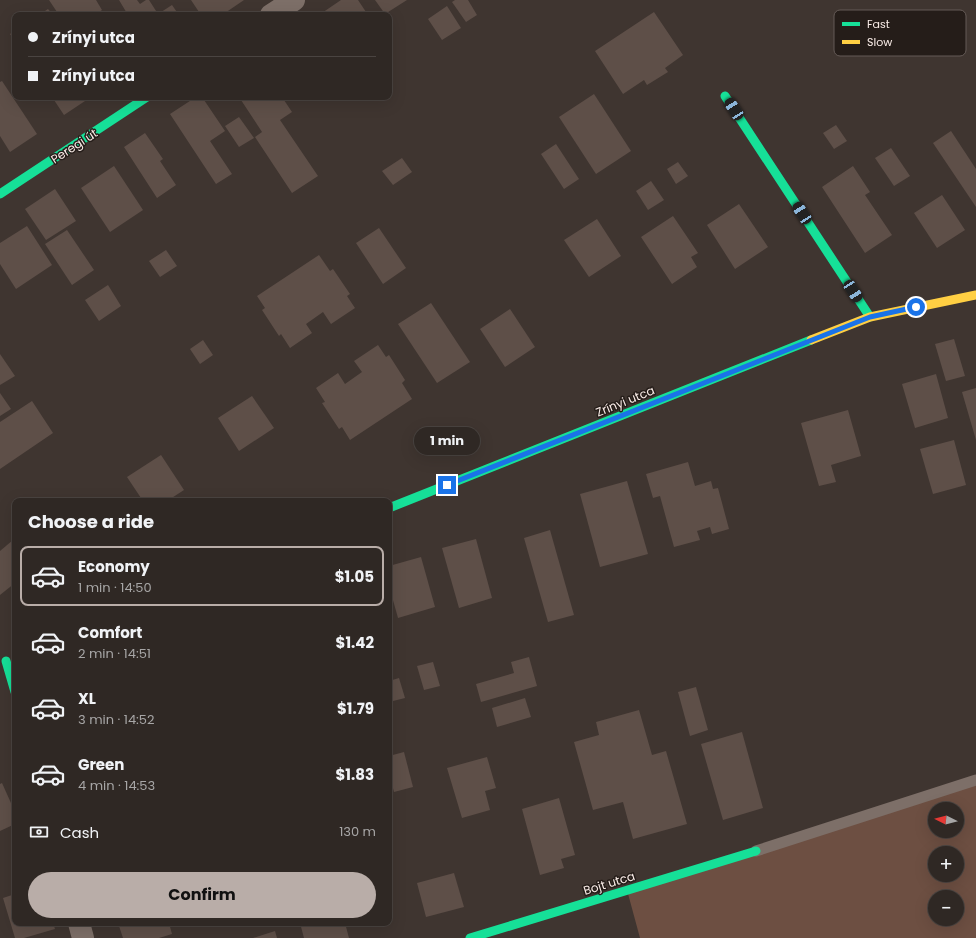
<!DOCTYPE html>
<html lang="en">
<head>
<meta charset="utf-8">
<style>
	:root { --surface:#2f2824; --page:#3b3431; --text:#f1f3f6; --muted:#a7a6a6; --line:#4a4441; --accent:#b9ada8 }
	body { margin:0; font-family:Poppins,sans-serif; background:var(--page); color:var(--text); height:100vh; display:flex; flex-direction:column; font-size:15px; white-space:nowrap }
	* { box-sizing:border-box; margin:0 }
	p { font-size:13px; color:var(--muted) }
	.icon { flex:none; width:22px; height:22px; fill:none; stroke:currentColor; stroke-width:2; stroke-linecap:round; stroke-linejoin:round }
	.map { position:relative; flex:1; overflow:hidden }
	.details { position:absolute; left:12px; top:498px; width:380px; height:428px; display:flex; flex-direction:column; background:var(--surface); border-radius:8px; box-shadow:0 4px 16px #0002,0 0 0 1px var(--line) }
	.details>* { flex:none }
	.hud { position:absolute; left:12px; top:12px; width:380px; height:88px; border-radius:8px; box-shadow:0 4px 16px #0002,0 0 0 1px var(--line); display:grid; align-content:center; height:88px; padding:0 16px; background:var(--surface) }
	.needle { width:26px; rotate:276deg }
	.tools { position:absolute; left:928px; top:802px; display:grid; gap:8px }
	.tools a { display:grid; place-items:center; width:36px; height:36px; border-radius:50%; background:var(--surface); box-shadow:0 4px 16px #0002,0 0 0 1px var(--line); font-size:20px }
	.end { position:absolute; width:18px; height:18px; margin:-9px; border:5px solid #1a73e8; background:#fff; box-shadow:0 0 0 2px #fff }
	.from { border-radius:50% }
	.bubble { position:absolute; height:28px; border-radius:14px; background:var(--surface); box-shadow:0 4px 16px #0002,0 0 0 1px var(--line); font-size:13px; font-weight:700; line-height:28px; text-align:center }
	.car { position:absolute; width:12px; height:24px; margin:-12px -6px; border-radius:5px; box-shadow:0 0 3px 1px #0007; background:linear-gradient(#222 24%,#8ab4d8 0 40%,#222 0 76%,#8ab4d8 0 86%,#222 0) }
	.hud b { display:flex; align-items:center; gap:14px; height:38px; font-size:15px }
	.hud b+b { border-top:1px solid var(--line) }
	.hud i { width:10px; height:10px; background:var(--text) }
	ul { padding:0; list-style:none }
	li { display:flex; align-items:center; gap:12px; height:60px; margin:0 8px 6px; padding:0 8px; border:2px solid transparent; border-radius:8px }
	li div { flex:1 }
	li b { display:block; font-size:15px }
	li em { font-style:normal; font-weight:700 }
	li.active { border-color:var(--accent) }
	li>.icon { width:36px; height:36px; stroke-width:1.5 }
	h2 { padding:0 16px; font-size:18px; line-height:48px }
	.pay { display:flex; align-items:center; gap:10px; height:44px; padding:0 16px; font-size:15px }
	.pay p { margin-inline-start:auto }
	.cta { display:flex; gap:8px; margin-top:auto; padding:8px 16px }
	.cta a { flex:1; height:46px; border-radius:24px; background:var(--accent); color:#111; font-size:16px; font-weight:700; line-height:46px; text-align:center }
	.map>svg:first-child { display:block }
	.green { fill:#6d4f42; fill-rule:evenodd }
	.building { fill:#5e4f48 }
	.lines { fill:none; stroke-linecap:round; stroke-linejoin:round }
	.lane { stroke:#7d6f68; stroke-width:11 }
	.street { stroke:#7d6f68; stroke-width:22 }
	.fast { stroke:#16e098; stroke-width:9 }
	.slow { stroke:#ffcf43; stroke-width:9 }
	.route { stroke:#1a73e8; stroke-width:5 }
	.labels { text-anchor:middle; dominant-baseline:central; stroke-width:3; stroke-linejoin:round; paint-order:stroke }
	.street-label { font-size:12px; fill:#faede8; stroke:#251d19 }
	.key { fill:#251d19; stroke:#655b57; stroke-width:1 }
	.key-label { font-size:11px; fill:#faede8 }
</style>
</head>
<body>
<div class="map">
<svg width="976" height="938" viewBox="0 0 976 938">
	<rect width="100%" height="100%" fill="#3f3530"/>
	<path class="green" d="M976 780V938H640L627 890ZM935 809H957V831H935ZM935 853H957V875H935ZM935 897H957V919H935Z"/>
	<g class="building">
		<polygon points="49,0 96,0 102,10 95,15 59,15"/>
		<polygon points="119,0 137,0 140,4 146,0 149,0 158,14 172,5 179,15 128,15"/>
		<polygon points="191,0 244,0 222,15 201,15"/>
		<polygon points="341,0 358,0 368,15 319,15"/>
		<polygon points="375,0 407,0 385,14"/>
		<polygon points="455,0 468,0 477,15 466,22 452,2"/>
		<polygon points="447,6 461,28 442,40 428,19"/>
		<polygon points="48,9 53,15 39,15"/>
		<polygon points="654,12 683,55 665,68 668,72 647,85 644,80 623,94 595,51"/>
		<polygon points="15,31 15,41 10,34"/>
		<polygon points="2,81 37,134 10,152 0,136 0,82"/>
		<polygon points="594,94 631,151 596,174 559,117"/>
		<polygon points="52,97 91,97 64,115"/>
		<polygon points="196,97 202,97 225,131 210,141 232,174 216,184 170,114"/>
		<polygon points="239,97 282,97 292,112 280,120 318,176 292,193 255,137 262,132"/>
		<polygon points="239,117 254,138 239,147 225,126"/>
		<polygon points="836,125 847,141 834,149 823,133"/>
		<polygon points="951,131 976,169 976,207 933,143"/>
		<polygon points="145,133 163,159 160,161 176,185 157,198 124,147"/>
		<polygon points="556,144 579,179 564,189 541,154"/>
		<polygon points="891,148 910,176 894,186 875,158"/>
		<polygon points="402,158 412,172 393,185 382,171"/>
		<polygon points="678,162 688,176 676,184 667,169"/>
		<polygon points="114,166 143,210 110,232 81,188"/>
		<polygon points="853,166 870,192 865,195 892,235 865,253 822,187"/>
		<polygon points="651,181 664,200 648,210 636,191"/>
		<polygon points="55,189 76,221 46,240 25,209"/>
		<polygon points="942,195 965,230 937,248 914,213"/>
		<polygon points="739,204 768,247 735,269 707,225"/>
		<polygon points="673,216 698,253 691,257 697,267 672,284 641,237"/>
		<polygon points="597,219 621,256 589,277 564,240"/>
		<polygon points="27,226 52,265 16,289 0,264 0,243"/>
		<polygon points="379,228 406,268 383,284 356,243"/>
		<polygon points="67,230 94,270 72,285 45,244"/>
		<polygon points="166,250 177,266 160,277 149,261"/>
		<polygon points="319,255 330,271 333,269 350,294 347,296 355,308 331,324 323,312 306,324 312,333 290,348 281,334 279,336 262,310 265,308 257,296"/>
		<polygon points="108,285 121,306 99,321 85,300"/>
		<polygon points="431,303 470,362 437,383 398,324"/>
		<polygon points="510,309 535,347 505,367 480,329"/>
		<polygon points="954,339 965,376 946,381 935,344"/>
		<polygon points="203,340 213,355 200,364 190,349"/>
		<polygon points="378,345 386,357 389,355 405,380 402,383 412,399 350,440 342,427 339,429 322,403 325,402 316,388 338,373 345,384 362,372 354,361"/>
		<polygon points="0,354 15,376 0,385"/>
		<polygon points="936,374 948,418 915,428 902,384"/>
		<polygon points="976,388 976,440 962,392"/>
		<polygon points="0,393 11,409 0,416"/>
		<polygon points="252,396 274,428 239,451 218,418"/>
		<polygon points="32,401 53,433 0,469 0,422"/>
		<polygon points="848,410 861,456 831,465 836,482 819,486 801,423"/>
		<polygon points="954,440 966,485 933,494 920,449"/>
		<polygon points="161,455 184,490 167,501 143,501 127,477"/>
		<polygon points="688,462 695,486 711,481 713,489 718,488 729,529 712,534 710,527 697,531 700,540 674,547 660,496 653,498 646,474"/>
		<polygon points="627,481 648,554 600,567 580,494"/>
		<polygon points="550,530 574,615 548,622 524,538"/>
		<polygon points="476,539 492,598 459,608 442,548"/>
		<polygon points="13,540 15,543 15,583 0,595 0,551"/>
		<polygon points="421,557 435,607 398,618 389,586 389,566"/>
		<polygon points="529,657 537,686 481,702 476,684 514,673 511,662"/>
		<polygon points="433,662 440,686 424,690 417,666"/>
		<polygon points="399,678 405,698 389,702 389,681"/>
		<polygon points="696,687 708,730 690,736 678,692"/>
		<polygon points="525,698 531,717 497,727 492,708"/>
		<polygon points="639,710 652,755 666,751 687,824 633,839 623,802 593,810 574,742 599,735 596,722"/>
		<polygon points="742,732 763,808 723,820 701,744"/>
		<polygon points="404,752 413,787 394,792 389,773 389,756"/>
		<polygon points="487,757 496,788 485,791 490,810 462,818 447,768"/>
		<polygon points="2,783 15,812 15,824 0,831 0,784"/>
		<polygon points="559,798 575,855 561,859 564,868 540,875 522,809"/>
		<polygon points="454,873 464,907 426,917 417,883"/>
		<polygon points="15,894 15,923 53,923 55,929 24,938 15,938 3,898"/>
		<polygon points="118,923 169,923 172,934 159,938 123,938"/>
		<polygon points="300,923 345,923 349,938 304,938"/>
		<polygon points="275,931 277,938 253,938"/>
	</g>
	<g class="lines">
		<polyline class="lane" points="756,851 976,780"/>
		<g class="street">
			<polyline points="271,15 294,0"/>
			<polyline points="79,923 83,938"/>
		</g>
		<g class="fast">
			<polyline points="725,96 870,317"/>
			<polyline points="0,194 147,97"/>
			<polyline points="389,508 811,340"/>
			<polyline points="6,661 15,692"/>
			<polyline points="470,938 756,851"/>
		</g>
		<polyline class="slow" points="811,340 870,317 976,295"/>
	</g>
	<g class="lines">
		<polyline class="route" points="447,485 870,317 916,307"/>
	</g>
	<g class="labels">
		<g class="street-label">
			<text transform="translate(74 146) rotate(-33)">Peregi út</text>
			<text transform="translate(625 401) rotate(-22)">Zrínyi utca</text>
			<text transform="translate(609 883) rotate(-17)">Bojt utca</text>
		</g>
	</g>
	<rect x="834" y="10" width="132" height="46" rx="6" class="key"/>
	<rect x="842" y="22" width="18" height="4" fill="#16e098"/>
	<rect x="842" y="40" width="18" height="4" fill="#ffcf43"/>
	<g class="key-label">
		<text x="867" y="28">Fast</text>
		<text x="867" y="46">Slow</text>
	</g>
</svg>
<div class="tools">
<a><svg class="needle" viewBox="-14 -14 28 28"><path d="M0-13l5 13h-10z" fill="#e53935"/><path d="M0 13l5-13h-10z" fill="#a7a6a6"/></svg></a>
<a>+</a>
<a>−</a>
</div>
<i class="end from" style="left:916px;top:307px"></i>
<i class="end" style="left:447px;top:485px"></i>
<div class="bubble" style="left:414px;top:427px;width:66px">1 min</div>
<i class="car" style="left:734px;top:109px;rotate:327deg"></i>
<i class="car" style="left:802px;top:213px;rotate:327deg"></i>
<i class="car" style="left:853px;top:291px;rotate:147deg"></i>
<div class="hud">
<b><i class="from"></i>Zrínyi utca</b>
<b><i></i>Zrínyi utca</b>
</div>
<section class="details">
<h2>Choose a ride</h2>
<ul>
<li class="active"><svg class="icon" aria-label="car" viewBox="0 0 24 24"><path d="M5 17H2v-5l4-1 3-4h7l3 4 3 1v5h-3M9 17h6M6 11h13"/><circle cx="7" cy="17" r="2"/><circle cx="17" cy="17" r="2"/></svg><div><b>Economy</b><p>1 min · 14:50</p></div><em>$1.05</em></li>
<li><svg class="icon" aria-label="car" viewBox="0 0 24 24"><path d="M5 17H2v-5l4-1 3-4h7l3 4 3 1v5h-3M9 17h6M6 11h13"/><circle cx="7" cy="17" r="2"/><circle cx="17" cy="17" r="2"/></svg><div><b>Comfort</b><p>2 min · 14:51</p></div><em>$1.42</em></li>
<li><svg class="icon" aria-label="car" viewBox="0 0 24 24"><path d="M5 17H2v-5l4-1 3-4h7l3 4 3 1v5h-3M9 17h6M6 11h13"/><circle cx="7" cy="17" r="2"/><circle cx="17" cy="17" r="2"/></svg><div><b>XL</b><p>3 min · 14:52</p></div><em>$1.79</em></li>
<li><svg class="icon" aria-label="car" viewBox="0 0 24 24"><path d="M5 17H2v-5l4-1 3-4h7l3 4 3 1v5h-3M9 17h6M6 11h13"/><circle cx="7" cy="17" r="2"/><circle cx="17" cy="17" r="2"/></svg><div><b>Green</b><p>4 min · 14:53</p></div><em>$1.83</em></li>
</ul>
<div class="pay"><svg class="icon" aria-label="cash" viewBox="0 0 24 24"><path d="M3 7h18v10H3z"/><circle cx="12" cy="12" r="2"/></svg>Cash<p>130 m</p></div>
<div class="cta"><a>Confirm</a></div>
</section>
</div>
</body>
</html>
